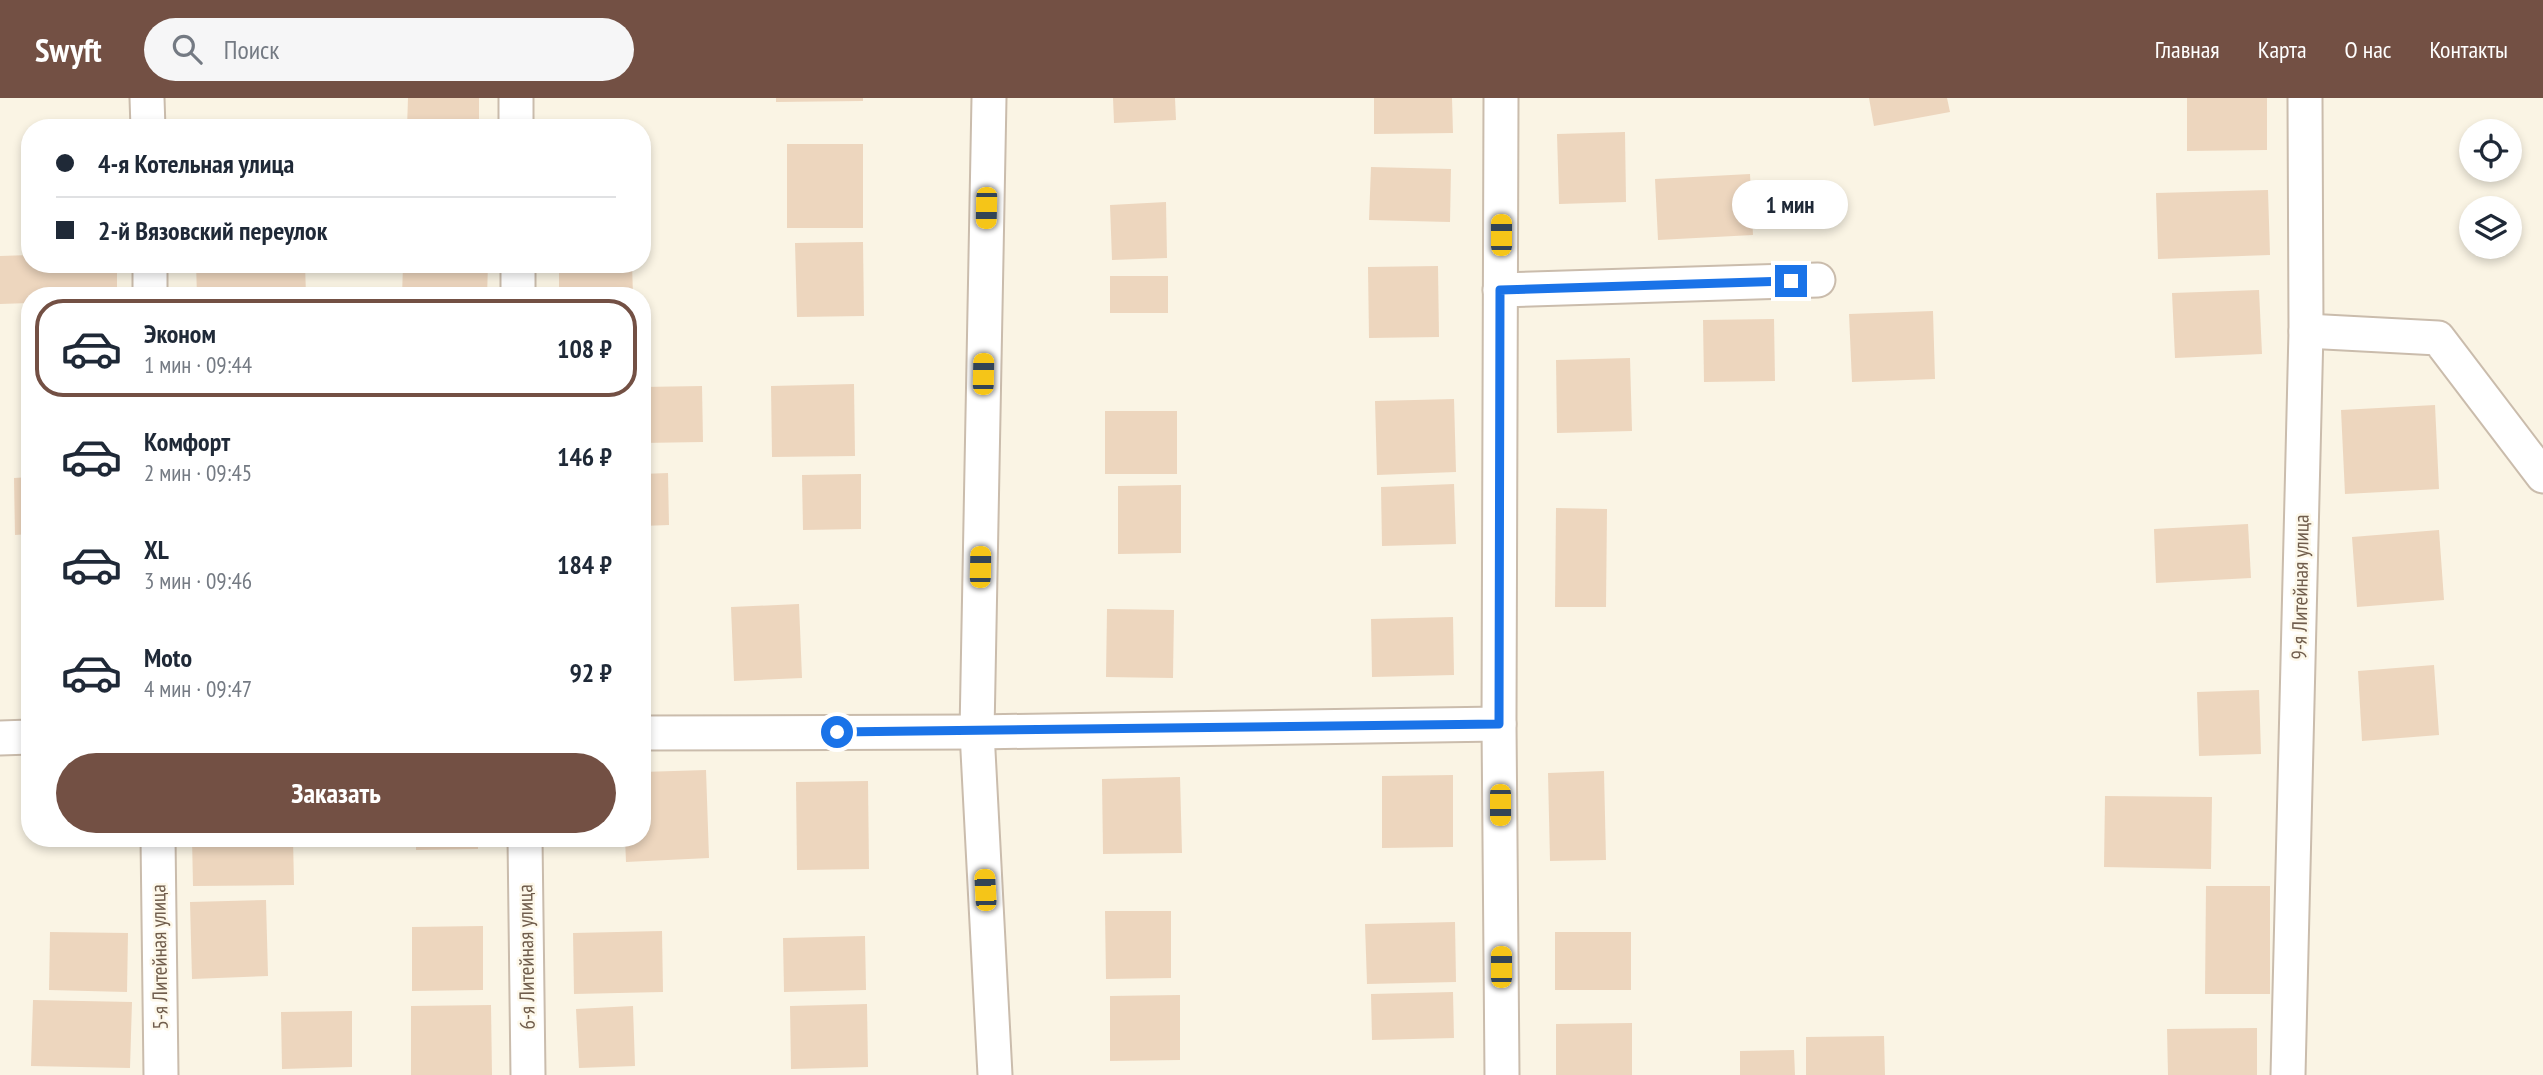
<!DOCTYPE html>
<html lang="ru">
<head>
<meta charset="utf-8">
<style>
	:root { --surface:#fff; --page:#f6f6f7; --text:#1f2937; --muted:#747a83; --line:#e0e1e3; --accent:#735044 }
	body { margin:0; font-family:"PT Sans Narrow",sans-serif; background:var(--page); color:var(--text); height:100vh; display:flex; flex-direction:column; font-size:26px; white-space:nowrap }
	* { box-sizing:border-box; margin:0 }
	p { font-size:23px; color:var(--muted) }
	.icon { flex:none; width:38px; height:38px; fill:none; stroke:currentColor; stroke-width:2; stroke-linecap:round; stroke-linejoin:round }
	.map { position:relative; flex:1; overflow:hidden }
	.panel { position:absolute; left:21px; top:189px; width:630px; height:560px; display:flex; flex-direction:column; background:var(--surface); border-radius:28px; box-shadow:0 4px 10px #0003 }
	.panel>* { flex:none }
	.guide { position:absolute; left:21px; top:21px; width:630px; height:154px; border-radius:28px; box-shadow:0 4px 10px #0003; display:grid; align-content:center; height:154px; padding:0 35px; background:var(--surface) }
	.controls { position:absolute; left:2459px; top:21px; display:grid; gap:14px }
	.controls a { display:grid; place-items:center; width:63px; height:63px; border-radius:50%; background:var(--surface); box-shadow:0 4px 10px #0003; font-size:35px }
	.end { position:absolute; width:32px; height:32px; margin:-16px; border:9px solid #1a73e8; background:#fff; box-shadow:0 0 0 4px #fff }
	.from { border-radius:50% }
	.bubble { position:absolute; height:49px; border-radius:24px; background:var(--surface); box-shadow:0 4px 10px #0003; font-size:23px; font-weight:600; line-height:49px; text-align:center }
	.car { position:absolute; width:21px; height:42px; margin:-21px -10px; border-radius:9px; box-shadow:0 0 5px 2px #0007; background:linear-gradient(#f5c518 24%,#345 0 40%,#f5c518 0 76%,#345 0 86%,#f5c518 0) }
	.guide b { display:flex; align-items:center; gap:24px; height:66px; font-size:26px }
	.guide b+b { border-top:2px solid var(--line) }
	.guide i { width:18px; height:18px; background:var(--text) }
	ul { padding:12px 0 0; list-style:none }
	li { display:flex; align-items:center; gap:21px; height:98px; margin:0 14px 10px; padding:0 21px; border:4px solid transparent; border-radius:28px }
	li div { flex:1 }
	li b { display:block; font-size:26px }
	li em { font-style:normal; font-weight:600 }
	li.on { border-color:var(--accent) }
	li>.icon { width:63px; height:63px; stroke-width:1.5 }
	.primary-button { display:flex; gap:14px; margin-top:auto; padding:14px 35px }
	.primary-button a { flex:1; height:80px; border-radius:42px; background:var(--accent); color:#fff; font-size:28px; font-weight:600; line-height:80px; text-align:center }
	header { display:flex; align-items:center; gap:42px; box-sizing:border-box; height:98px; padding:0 35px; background:var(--accent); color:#fff }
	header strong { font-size:33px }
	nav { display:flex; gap:38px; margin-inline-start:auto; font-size:24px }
	.search { width:490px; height:63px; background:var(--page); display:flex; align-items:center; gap:18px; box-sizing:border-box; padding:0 24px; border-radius:38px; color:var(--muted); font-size:26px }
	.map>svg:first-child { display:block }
	.building { fill:#edd6be }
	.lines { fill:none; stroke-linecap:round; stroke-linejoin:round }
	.minor-casing { stroke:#cabcac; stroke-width:37 }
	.minor { stroke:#fff; stroke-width:33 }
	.route { stroke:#1a73e8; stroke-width:9 }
	.labels { text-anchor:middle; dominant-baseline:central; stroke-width:5; stroke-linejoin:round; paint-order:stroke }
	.street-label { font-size:21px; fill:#705d4c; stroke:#fdf8ea }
</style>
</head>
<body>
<header>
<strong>Swyft</strong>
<div class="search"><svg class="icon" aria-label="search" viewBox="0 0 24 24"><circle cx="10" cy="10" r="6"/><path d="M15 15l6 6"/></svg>Поиск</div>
<nav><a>Главная</a><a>Карта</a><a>О нас</a><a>Контакты</a></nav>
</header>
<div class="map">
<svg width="2543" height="977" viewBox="0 0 2543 977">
	<rect width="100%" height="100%" fill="#faf4e4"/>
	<g class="building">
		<polygon points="408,0 479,0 479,30 407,30"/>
		<polygon points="776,0 863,0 863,3 776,4"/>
		<polygon points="1113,0 1175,0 1176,22 1114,25"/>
		<polygon points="1374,0 1452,0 1453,35 1374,36"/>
		<polygon points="1869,0 1947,0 1950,14 1874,28"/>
		<polygon points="2187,0 2267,0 2267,52 2187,53"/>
		<polygon points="1625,34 1626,104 1559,106 1557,36"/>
		<rect x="787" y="46" width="76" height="84"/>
		<polygon points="22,62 30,62 30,144 24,144"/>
		<polygon points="1371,69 1451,71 1450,124 1369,122"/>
		<polygon points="1750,76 1753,137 1658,142 1655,81"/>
		<polygon points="2268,92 2270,157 2158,161 2156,95"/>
		<polygon points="1166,104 1167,160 1112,162 1110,107"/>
		<polygon points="863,144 864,218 797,219 795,145"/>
		<polygon points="30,157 30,166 117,166 117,198 30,198 30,205 0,206 0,158"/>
		<polygon points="196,166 305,166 306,198 197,198"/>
		<polygon points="403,166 488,166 487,198 402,198"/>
		<polygon points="559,166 632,166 633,198 559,198"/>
		<polygon points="1438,168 1439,239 1369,240 1368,169"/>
		<rect x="1110" y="178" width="58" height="37"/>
		<polygon points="2259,192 2262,256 2175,260 2172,195"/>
		<polygon points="1933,213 1935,281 1852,284 1849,216"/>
		<polygon points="1774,221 1775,283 1704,284 1703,222"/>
		<polygon points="1630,260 1632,333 1557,335 1556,262"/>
		<polygon points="854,286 855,358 772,359 771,288"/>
		<polygon points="702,288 703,344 642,345 642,289"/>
		<polygon points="1454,301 1456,374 1377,377 1375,303"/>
		<polygon points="2435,307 2439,391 2345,396 2341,312"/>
		<rect x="1105" y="313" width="72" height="63"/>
		<polygon points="668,375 669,427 642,428 642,376"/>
		<polygon points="861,376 861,431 803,432 802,377"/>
		<polygon points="30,379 30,436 15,437 14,380"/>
		<polygon points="1454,386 1456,446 1382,448 1381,389"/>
		<polygon points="1181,387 1181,455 1118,456 1118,388"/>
		<polygon points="1556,410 1607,411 1606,509 1555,509"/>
		<polygon points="2248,426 2251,480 2156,485 2154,431"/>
		<polygon points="2439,432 2444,502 2357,509 2352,439"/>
		<polygon points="799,506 802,580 734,583 731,509"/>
		<polygon points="1107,511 1174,512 1173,580 1106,579"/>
		<polygon points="1453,519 1454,577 1372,579 1371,521"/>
		<polygon points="2434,567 2439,637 2362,643 2358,573"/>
		<polygon points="2259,592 2261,656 2199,658 2197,594"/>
		<polygon points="706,672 709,760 626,764 625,740 642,740 642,674"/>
		<polygon points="1604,673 1606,762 1550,763 1548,675"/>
		<polygon points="1453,677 1453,749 1382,750 1382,678"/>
		<polygon points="1180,679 1182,755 1103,756 1102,681"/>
		<polygon points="868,683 869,771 797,772 796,684"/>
		<polygon points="2105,698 2212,699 2211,771 2104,769"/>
		<polygon points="192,740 293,740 294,787 193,788"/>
		<polygon points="416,740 478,740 478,751 416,752"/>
		<polygon points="2206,788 2270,788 2270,896 2205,896"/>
		<polygon points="266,802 268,878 192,881 190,804"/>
		<polygon points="1105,813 1171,813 1171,880 1106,881"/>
		<polygon points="1455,824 1456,884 1367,886 1365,826"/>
		<polygon points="483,828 483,892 412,893 412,829"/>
		<polygon points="662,833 663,894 574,896 573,835"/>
		<polygon points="50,834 128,835 127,894 49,892"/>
		<rect x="1555" y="834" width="76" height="58"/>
		<polygon points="865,838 866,892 784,894 783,840"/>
		<polygon points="1453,894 1454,940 1372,942 1371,896"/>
		<polygon points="1180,897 1180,962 1110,963 1110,898"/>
		<polygon points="33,902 132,904 130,970 31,968"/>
		<polygon points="867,906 868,969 791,971 790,908"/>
		<polygon points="491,907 492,977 411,977 411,908"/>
		<polygon points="633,908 635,968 579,970 576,911"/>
		<polygon points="352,913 352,969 282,971 281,914"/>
		<polygon points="1632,925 1632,977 1556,977 1556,926"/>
		<polygon points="2257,930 2257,977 2168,977 2167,931"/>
		<polygon points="1884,938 1885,977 1806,977 1806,939"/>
		<polygon points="1794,952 1795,977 1740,977 1740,953"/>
	</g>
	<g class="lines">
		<defs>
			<g id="minor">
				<polyline points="147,0 148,30"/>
				<polyline points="516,0 516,30"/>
				<polyline points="989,0 977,634 995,977"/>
				<polyline points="1501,0 1499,626 1502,977"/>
				<polyline points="150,166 150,198"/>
				<polyline points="518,166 518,198"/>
				<polyline points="1500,192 1818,182"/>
				<polyline points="2306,233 2438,240 2543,378"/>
				<polyline points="642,635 977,634 1499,626"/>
				<polyline points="0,640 30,639"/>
				<polyline points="158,740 161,977"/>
				<polyline points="525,740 528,977"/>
				<polyline points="2288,977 2306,233 2305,0"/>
			</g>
		</defs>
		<use href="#minor" class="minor-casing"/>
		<use href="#minor" class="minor"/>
	</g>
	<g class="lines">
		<polyline class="route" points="837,634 1499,626 1500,192 1791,183"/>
	</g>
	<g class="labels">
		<g class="street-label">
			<text transform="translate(2300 489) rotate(-89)">9-я Литейная улица</text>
			<text transform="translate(159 859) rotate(-91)">5-я Литейная улица</text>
			<text transform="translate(526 859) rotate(-91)">6-я Литейная улица</text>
		</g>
	</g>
</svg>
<div class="controls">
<a><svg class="icon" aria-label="locate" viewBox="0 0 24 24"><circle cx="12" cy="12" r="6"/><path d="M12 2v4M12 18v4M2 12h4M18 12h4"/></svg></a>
<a><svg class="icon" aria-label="layers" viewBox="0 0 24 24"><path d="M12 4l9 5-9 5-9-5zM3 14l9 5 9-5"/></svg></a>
</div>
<i class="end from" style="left:837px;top:634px"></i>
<i class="end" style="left:1791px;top:183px"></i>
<div class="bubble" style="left:1732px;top:82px;width:116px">1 мин</div>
<i class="car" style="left:986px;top:110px;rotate:181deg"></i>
<i class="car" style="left:1501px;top:137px;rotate:0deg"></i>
<i class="car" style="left:983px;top:276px;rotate:1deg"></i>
<i class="car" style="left:980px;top:469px;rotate:1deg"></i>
<i class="car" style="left:1500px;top:707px;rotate:180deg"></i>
<i class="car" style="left:985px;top:792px;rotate:357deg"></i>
<i class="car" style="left:1501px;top:869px;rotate:0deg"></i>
<div class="guide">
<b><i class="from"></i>4-я Котельная улица</b>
<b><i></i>2-й Вязовский переулок</b>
</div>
<section class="panel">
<ul>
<li class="on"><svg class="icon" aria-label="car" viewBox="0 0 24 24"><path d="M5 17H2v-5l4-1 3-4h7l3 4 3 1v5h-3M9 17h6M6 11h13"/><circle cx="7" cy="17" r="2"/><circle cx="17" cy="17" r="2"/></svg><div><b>Эконом</b><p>1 мин · 09:44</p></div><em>108 ₽</em></li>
<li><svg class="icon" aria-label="car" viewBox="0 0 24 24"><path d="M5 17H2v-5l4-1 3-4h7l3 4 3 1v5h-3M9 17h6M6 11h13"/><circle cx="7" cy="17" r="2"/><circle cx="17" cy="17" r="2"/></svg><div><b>Комфорт</b><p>2 мин · 09:45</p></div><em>146 ₽</em></li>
<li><svg class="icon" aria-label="car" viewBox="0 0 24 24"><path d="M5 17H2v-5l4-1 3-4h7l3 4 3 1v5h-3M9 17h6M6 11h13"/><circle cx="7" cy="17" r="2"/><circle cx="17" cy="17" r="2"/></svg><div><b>XL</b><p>3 мин · 09:46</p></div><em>184 ₽</em></li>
<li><svg class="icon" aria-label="car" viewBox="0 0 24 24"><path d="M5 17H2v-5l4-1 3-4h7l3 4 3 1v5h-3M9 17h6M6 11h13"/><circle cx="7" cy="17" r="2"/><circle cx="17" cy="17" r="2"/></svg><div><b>Moto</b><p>4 мин · 09:47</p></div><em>92 ₽</em></li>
</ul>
<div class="primary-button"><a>Заказать</a></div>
</section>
</div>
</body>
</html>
